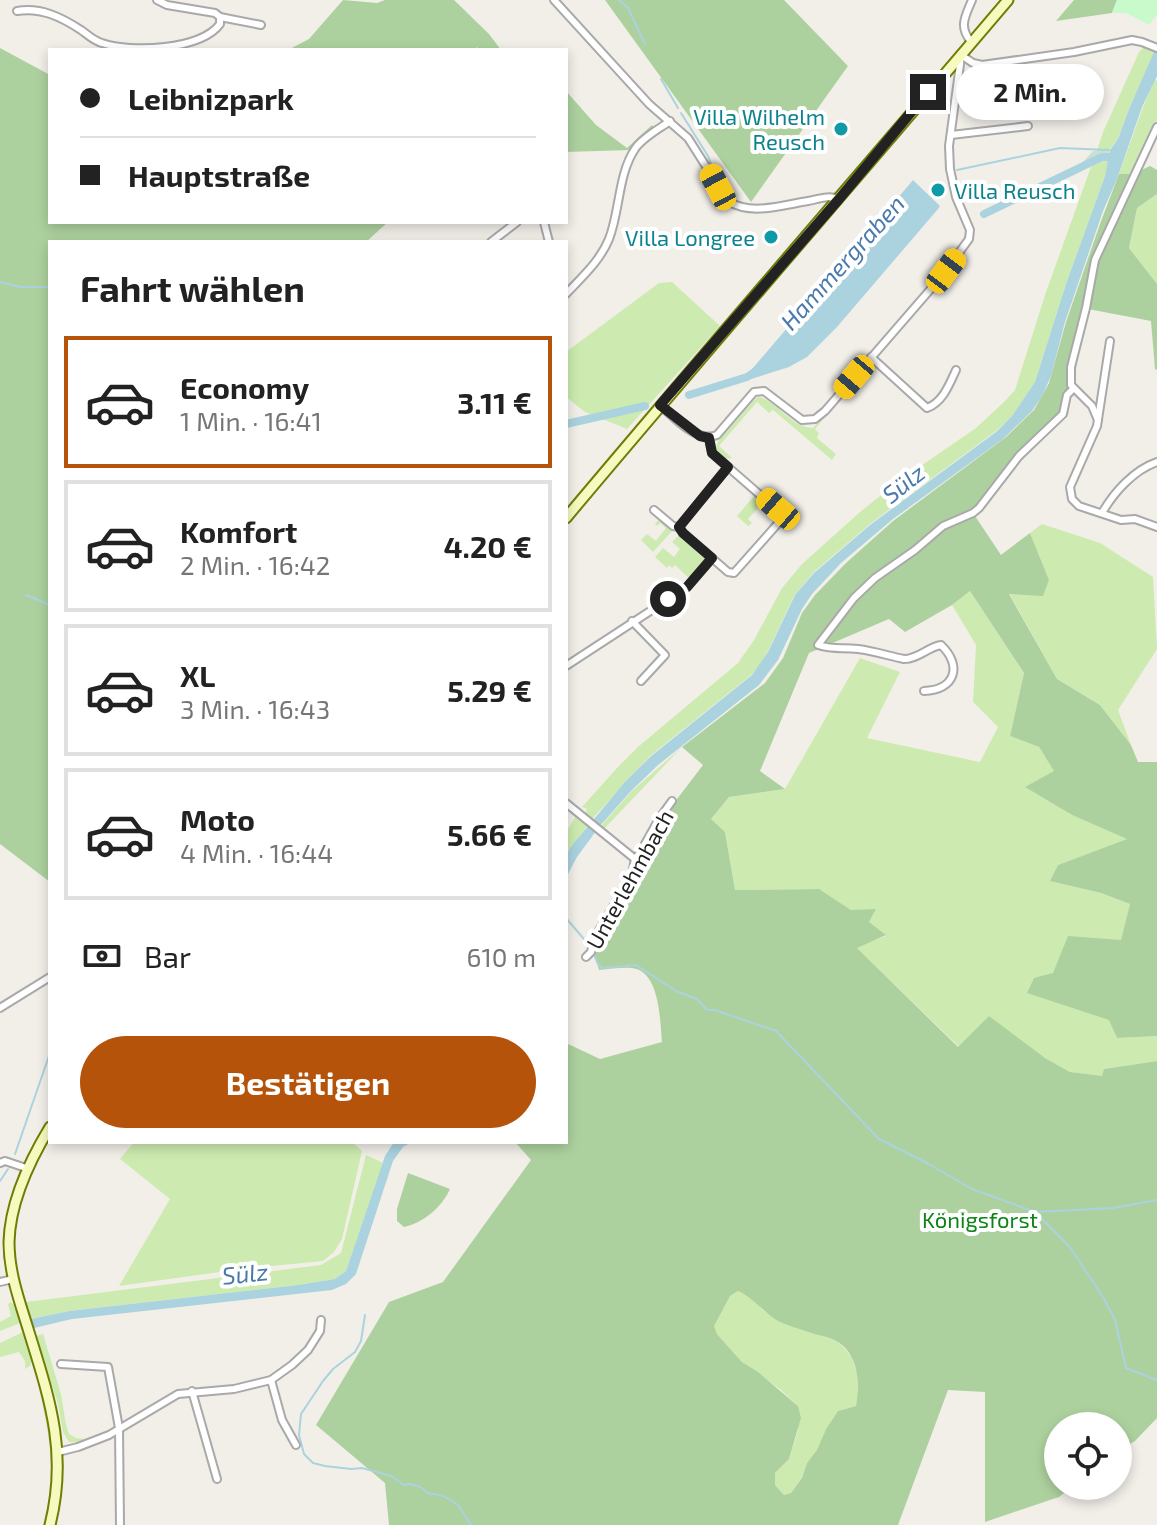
<!DOCTYPE html>
<html lang="de">
<head>
<meta charset="utf-8">
<style>
	:root { --surface:#fff; --page:#f2f2f2; --text:#222; --muted:#767676; --line:#e0e0e0; --accent:#b45309 }
	body { margin:0; font-family:"Exo 2",sans-serif; background:var(--page); color:var(--text); height:100vh; display:flex; flex-direction:column; font-size:30px; white-space:nowrap }
	* { box-sizing:border-box; margin:0 }
	p { font-size:26px; color:var(--muted) }
	.icon { flex:none; width:44px; height:44px; fill:none; stroke:currentColor; stroke-width:2; stroke-linecap:round; stroke-linejoin:round }
	.map { position:relative; flex:1; overflow:hidden }
	.details { position:absolute; left:48px; top:240px; width:520px; height:904px; display:flex; flex-direction:column; background:var(--surface); border-radius:0px; box-shadow:0 4px 12px #0003 }
	.details>* { flex:none }
	.hud { position:absolute; left:48px; top:48px; width:520px; height:176px; border-radius:0px; box-shadow:0 4px 12px #0003; display:grid; align-content:center; height:176px; padding:0 32px; background:var(--surface) }
	.fabs { position:absolute; left:1044px; top:1412px; display:grid; gap:16px }
	.fabs a { display:grid; place-items:center; width:88px; height:88px; border-radius:50%; background:var(--surface); box-shadow:0 4px 12px #0003; font-size:40px }
	.end { position:absolute; width:36px; height:36px; margin:-18px; border:10px solid #222; background:#fff; box-shadow:0 0 0 4px #fff }
	.from { border-radius:50% }
	.bubble { position:absolute; height:56px; border-radius:28px; background:var(--surface); box-shadow:0 4px 12px #0003; font-size:26px; font-weight:700; line-height:56px; text-align:center }
	.car { position:absolute; width:24px; height:48px; margin:-24px -12px; border-radius:10px; box-shadow:0 0 6px 2px #0007; background:linear-gradient(#f5c518 24%,#345 0 40%,#f5c518 0 76%,#345 0 86%,#f5c518 0) }
	.hud b { display:flex; align-items:center; gap:28px; height:76px; font-size:30px }
	.hud b+b { border-top:2px solid var(--line) }
	.hud i { width:20px; height:20px; background:var(--text) }
	ul { padding:0; list-style:none }
	li { display:flex; align-items:center; gap:24px; height:132px; margin:0 16px 12px; padding:0 16px; border:4px solid var(--line); border-radius:0px }
	li div { flex:1 }
	li b { display:block; font-size:30px }
	li em { font-style:normal; font-weight:700 }
	li.active { border-color:var(--accent) }
	li>.icon { width:72px; height:72px; stroke-width:1.5 }
	h2 { padding:0 32px; font-size:36px; line-height:96px }
	.pay { display:flex; align-items:center; gap:20px; height:88px; padding:0 32px; font-size:30px }
	.pay p { margin-inline-start:auto }
	.cta { display:flex; gap:16px; margin-top:auto; padding:16px 32px }
	.cta a { flex:1; height:92px; border-radius:48px; background:var(--accent); color:#fff; font-size:32px; font-weight:700; line-height:92px; text-align:center }
	.map>svg:first-child { display:block }
	.grass { fill:#cdebb0 }
	.forest { fill:#add19e; fill-rule:evenodd }
	.wetland { fill:#c6e0d4 }
	.park { fill:#c8facc }
	.water { fill:#aad3df }
	.lines { fill:none; stroke-linecap:round; stroke-linejoin:round }
	.stream { stroke:#aad3df; stroke-width:2 }
	.canal { stroke:#aad3df; stroke-width:8 }
	.street-casing { stroke:#a9a9a9; stroke-width:10 }
	.secondary-casing { stroke:#707d05; stroke-width:13 }
	.street { stroke:#fff; stroke-width:6 }
	.secondary { stroke:#f7fabf; stroke-width:9 }
	.route { stroke:#222; stroke-width:10 }
	.culture-dot { fill:#0f9aa8; stroke:#fff; stroke-width:3 }
	.labels { text-anchor:middle; dominant-baseline:central; stroke-width:8; stroke-linejoin:round; paint-order:stroke }
	.culture-label { font-size:22px; fill:#0d838f; stroke:#fff; text-anchor:end }
	.street-label { font-size:22px; fill:#222; stroke:#fff }
	.park-label { font-size:22px; fill:#0c8416; stroke:#fff }
	.water-label { font-size:24px; font-style:italic; fill:#4a7aab; stroke:#fff }
</style>
</head>
<body>
<div class="map">
<svg width="1157" height="1525" viewBox="0 0 1157 1525">
	<rect width="100%" height="100%" fill="#f2efe9"/>
	<g class="grass">
		<polygon points="1144,47 1155,51 1129,109 1118,139 1109,150 1097,151 1103,132 1139,52"/>
		<polygon points="1155,79 1157,81 1157,120 1133,174 1119,174 1143,107"/>
		<polygon points="1100,161 1108,162 1105,176 1066,284 1035,382 1012,416 996,431 870,524 814,572 794,596 768,651 760,665 751,675 650,756 591,820 585,814 587,809 582,807 617,768 639,746 738,663 754,640 782,588 802,564 860,512 899,481 976,428 1004,402 1015,390 1046,292 1092,164"/>
		<polygon points="1157,194 1157,284 1129,248 1137,208"/>
		<polygon points="672,282 720,326 627,429 585,412 566,397 566,352 659,283"/>
		<path d="M853 383 815 429 819 433 817 438 836 454 832 460 773 410 769 413 757 402 719 446 732 458 724 459 715 449 719 440 756 398 760 397C780 405 791 427 813 428Z"/>
		<polygon points="755,495 776,514 776,520 760,506 748,519 752,523 748,526 737,516"/>
		<polygon points="660,518 673,530 653,552 641,540 647,534 656,541 666,528 660,523 657,526 655,524"/>
		<polygon points="1042,524 1100,543 1153,577 1157,649 1118,710 1131,745 1100,705 1057,679 1009,593 1049,580 1030,533"/>
		<polygon points="679,535 706,559 704,564 691,580 675,565 672,568 669,565 667,568 655,557 663,548 674,557 680,549 672,542"/>
		<polygon points="970,591 1024,673 1010,736 1039,747 1055,772 1026,787 1072,815 1128,839 1058,865 1051,881 1101,893 1130,904 1121,941 1110,1020 1117,1038 1157,1036 1157,1061 1104,1069 1103,1077 1070,1072 1045,1058 959,1047 856,947 886,936 869,922 875,910 851,910 818,889 735,890 725,832 711,819 729,797 785,789 860,658 900,672 867,738 980,762 998,727 973,702 976,645 952,605"/>
		<polygon points="682,747 603,830 600,827 632,791"/>
		<polygon points="576,816 588,825 566,855 566,832"/>
		<polygon points="134,1142 352,1142 362,1151 342,1239 334,1252 323,1261 241,1269 119,1286 170,1199 120,1159"/>
		<polygon points="366,1155 383,1163 346,1271 335,1279 298,1285 69,1311 31,1319 26,1302 321,1265 341,1253"/>
		<polygon points="738,1291 752,1297 764,1311 806,1331 837,1341 845,1349 852,1358 857,1374 858,1397 856,1406 838,1411 826,1429 817,1451 807,1463 802,1478 791,1493 784,1495 775,1485 775,1473 789,1459 798,1431 798,1406 781,1390 742,1362 717,1334 713,1325 730,1296"/>
		<polygon points="11,1302 14,1305 20,1323 0,1331 0,1322 11,1316 8,1304"/>
		<polygon points="23,1332 32,1360 30,1366 25,1369 25,1361 19,1352 0,1357 0,1343"/>
		<polygon points="43,1334 61,1394 66,1425 69,1434 76,1438 85,1439 78,1442 69,1442 63,1432 58,1404 36,1336"/>
		<path d="M38 1381 41 1382 50 1422 55 1481 46 1525H43C46 1515 49 1504 50 1494 55 1455 45 1418 38 1381Z"/>
	</g>
	<g class="forest">
		<polygon points="343,0 377,3 385,0 454,0 489,34 501,50 479,50 477,47 474,50 288,50 309,39"/>
		<polygon points="605,0 784,0 848,66 751,202"/>
		<polygon points="1074,0 1117,0 1112,13 1056,21"/>
		<polygon points="0,48 50,75 50,222 388,222 366,242 50,242 50,882 0,844"/>
		<polygon points="566,91 596,125 627,148 652,125 656,130 630,150 566,152"/>
		<path d="M1150 166 1157 170V194L1137 208 1129 248 1157 284V370L1155 369 1151 321 1088 309 1066 417 1020 462 975 516 1001 555 1030 533 1049 580 1043 596 1009 594 1057 679 1100 705 1131 745 1138 762H1157V1036L1117 1038 1109 1020 1027 993 1034 978 1053 973 1068 936 1121 940 1130 904 1101 893 1050 881 1058 865 1127 839 1072 815 1025 787 1054 771 1039 747 1010 736 1024 673 970 591 952 605 905 632 889 619 809 653 760 771 785 789 729 797 711 819 725 832 735 890 819 889 851 910 876 909 869 922 886 935 857 948 958 1047 989 1016 1045 1058 1070 1072 1102 1076 1104 1069 1157 1061V1418L1135 1441 1118 1451V1426H1058V1486H1073L1059 1497 985 1522V1392L948 1390 898 1525H389L385 1483 316 1425 389 1302 443 1282 531 1160 515 1142H566V1043L600 1059 662 1042C660 1021 660 971 632 968 622 967 610 969 599 970L595 955 597 945 661 820 703 765 682 747 765 683 783 658 802 613 815 595 846 563 893 521 1006 437 1034 410 1049 383 1066 322 1100 224 1119 174H1133ZM738 1291C754 1298 763 1312 778 1321 788 1326 798 1328 808 1332 817 1335 830 1337 838 1342 859 1356 860 1384 856 1406L838 1411 826 1429 817 1450 807 1463 802 1478 791 1493 784 1495 775 1485V1473L789 1459 801 1418 798 1406 758 1372 742 1362 717 1334 714 1326 730 1296Z"/>
		<path d="M408 1173 450 1189C442 1207 423 1223 404 1227L397 1221V1209Z"/>
	</g>
	<polygon class="wetland" points="1109,150 1108,162 1100,161 1085,169 1082,163 1093,151"/>
	<polygon class="park" points="1117,0 1157,0 1157,14 1149,25 1126,13 1112,13"/>
	<g class="water">
		<polygon points="1157,45 1157,76 1142,107 1117,179 1103,211 1065,322 1051,376 1042,396 1032,411 1003,439 893,519 841,563 812,594 802,609 778,660 759,685 658,765 631,791 599,827 577,857 566,878 566,855 573,844 625,782 650,757 752,675 768,652 795,595 814,573 870,525 996,432 1012,416 1035,382 1066,284 1105,176 1110,150 1118,139 1129,109"/>
		<polygon points="913,180 940,206 938,209 837,327 807,357 789,367 748,380 747,375"/>
		<polygon points="394,1142 412,1142 403,1147 393,1161 356,1274 346,1284 332,1290 72,1319 34,1328 31,1319 69,1311 298,1285 335,1279 346,1271 385,1156"/>
	</g>
	<g class="lines">
		<g class="stream">
			<polyline points="619,0 628,8 645,44"/>
			<polyline points="661,79 678,108"/>
			<polyline points="681,113 708,156 717,179"/>
			<polyline points="957,170 1060,148 1109,150"/>
			<polyline points="777,204 815,196"/>
			<polyline points="0,282 20,287 50,287"/>
			<polyline points="26,595 50,605"/>
			<polyline points="566,918 589,945"/>
			<polyline points="593,952 598,964 602,968 636,965 676,991 697,999 707,1010 715,1010 776,1031 879,1139 927,1163 972,1189 1035,1212 1069,1246 1103,1297 1115,1320 1126,1368 1157,1380"/>
			<polyline points="15,1154 50,1053"/>
			<polyline points="0,1181 8,1169"/>
			<polyline points="1035,1212 1113,1208 1157,1200"/>
			<polyline points="365,1315 361,1341 355,1352 333,1369 323,1381 301,1414 299,1435 304,1454 313,1463 325,1466 351,1469 362,1468 391,1476 404,1485 410,1484 420,1487 428,1493 444,1496 458,1505 471,1525"/>
		</g>
		<g class="canal">
			<polyline points="984,214 1102,157 1116,157"/>
			<polyline points="689,395 747,377 756,371"/>
			<polyline points="566,424 645,406"/>
		</g>
		<defs>
			<g id="street">
				<path d="M554 0 649 104 688 138 728 201C751 216 783 205 808 201 819 199 828 195 839 199"/>
				<path d="M972 0C965 17 958 27 972 43"/>
				<path d="M17 11C41 7 61 17 81 30 88 35 94 41 102 43 131 53 201 50 220 24V17L215 13 167 5 157 0"/>
				<polyline points="220,17 261,25"/>
				<polyline points="961,55 973,63 982,65 1074,52 1132,40 1142,42 1157,48"/>
				<polyline points="951,135 1028,126"/>
				<polyline points="544,222 549,242"/>
				<polyline points="491,242 517,222"/>
				<path d="M566 294C582 277 600 261 609 239 620 211 618 174 635 149 642 138 659 129 670 121"/>
				<polyline points="1110,341 1097,426 1070,487 1072,499 1079,506 1121,520 1135,519 1157,527"/>
				<path d="M871 357 927 408C943 402 949 385 956 370"/>
				<path d="M660 405C675 418 696 443 717 435L754 392 764 391 802 420 815 419 825 411 942 276 969 239 970 230 956 197 950 169 949 146 961 57"/>
				<polyline points="1098,420 1092,406 1071,385 1071,367 1086,308 1095,260 1157,127"/>
				<polyline points="709,438 712,453 728,467 679,527 683,533 728,572 734,573 781,520 782,514 728,467"/>
				<polyline points="654,510 673,526 679,527"/>
				<path d="M1102 513C1114 492 1134 470 1157 462"/>
				<polyline points="632,621 665,655 641,681"/>
				<polyline points="566,666 687,587 712,558"/>
				<path d="M924 691C955 690 963 666 941 645 928 647 918 659 904 659 889 656 874 651 858 649 842 647 834 650 818 645L854 598 875 578 915 550 943 526 973 513 979 508 1019 456 1063 414 1067 395 1073 389"/>
				<polyline points="566,803 635,859"/>
				<polyline points="586,957 591,952 594,939 632,874 635,859 640,853 659,819 672,801"/>
				<polyline points="0,1008 50,977"/>
				<polyline points="0,1163 5,1161 29,1169"/>
				<polyline points="0,1282 13,1279"/>
				<polyline points="61,1364 108,1367 119,1428 120,1525"/>
				<polyline points="271,1380 282,1420 296,1445"/>
				<polyline points="192,1391 217,1479"/>
				<polyline points="58,1452 78,1447 109,1435 178,1394 234,1389 271,1380 292,1365 308,1350 320,1331 321,1320"/>
			</g>
			<g id="secondary">
				<path d="M566 518C712 344 861 173 1008 0"/>
				<path d="M50 1127C30 1160 10 1202 9 1242 9 1274 20 1302 29 1332 50 1400 68 1453 50 1525"/>
			</g>
		</defs>
		<use href="#street" class="street-casing"/>
		<use href="#secondary" class="secondary-casing"/>
		<use href="#street" class="street"/>
		<use href="#secondary" class="secondary"/>
	</g>
	<g class="lines">
		<polyline class="route" points="668,599 687,587 712,558 683,533 679,527 728,467 712,453 709,438 700,436 660,405 839,199 928,92"/>
	</g>
	<g class="culture-dot">
		<circle cx="841" cy="129" r="8"/>
		<circle cx="938" cy="190" r="8"/>
		<circle cx="771" cy="237" r="8"/>
	</g>
	<g class="labels">
		<g class="culture-label">
			<text x="825" y="116">Villa Wilhelm<tspan x="825" dy="25">Reusch</tspan></text>
			<text x="954" y="190" text-anchor="start">Villa Reusch</text>
			<text x="755" y="237">Villa Longree</text>
		</g>
		<g class="street-label">
			<text transform="translate(629 879) rotate(-61)">Unterlehmbach</text>
		</g>
		<g class="park-label">
			<text x="980" y="1219">Königsforst</text>
		</g>
		<g class="water-label">
			<text transform="translate(842 262) rotate(-48)">Hammergraben</text>
			<text transform="translate(903 483) rotate(-38)">Sülz</text>
			<text transform="translate(245 1273) rotate(-6)">Sülz</text>
		</g>
	</g>
</svg>
<div class="fabs">
<a><svg class="icon" aria-label="locate" viewBox="0 0 24 24"><circle cx="12" cy="12" r="6"/><path d="M12 2v4M12 18v4M2 12h4M18 12h4"/></svg></a>
</div>
<i class="end from" style="left:668px;top:599px"></i>
<i class="end" style="left:928px;top:92px"></i>
<div class="bubble" style="left:956px;top:64px;width:148px">2 Min.</div>
<i class="car" style="left:718px;top:187px;rotate:332deg"></i>
<i class="car" style="left:946px;top:271px;rotate:37deg"></i>
<i class="car" style="left:854px;top:377px;rotate:220deg"></i>
<i class="car" style="left:778px;top:509px;rotate:311deg"></i>
<div class="hud">
<b><i class="from"></i>Leibnizpark</b>
<b><i></i>Hauptstraße</b>
</div>
<section class="details">
<h2>Fahrt wählen</h2>
<ul>
<li class="active"><svg class="icon" aria-label="car" viewBox="0 0 24 24"><path d="M5 17H2v-5l4-1 3-4h7l3 4 3 1v5h-3M9 17h6M6 11h13"/><circle cx="7" cy="17" r="2"/><circle cx="17" cy="17" r="2"/></svg><div><b>Economy</b><p>1 Min. · 16:41</p></div><em>3.11 €</em></li>
<li><svg class="icon" aria-label="car" viewBox="0 0 24 24"><path d="M5 17H2v-5l4-1 3-4h7l3 4 3 1v5h-3M9 17h6M6 11h13"/><circle cx="7" cy="17" r="2"/><circle cx="17" cy="17" r="2"/></svg><div><b>Komfort</b><p>2 Min. · 16:42</p></div><em>4.20 €</em></li>
<li><svg class="icon" aria-label="car" viewBox="0 0 24 24"><path d="M5 17H2v-5l4-1 3-4h7l3 4 3 1v5h-3M9 17h6M6 11h13"/><circle cx="7" cy="17" r="2"/><circle cx="17" cy="17" r="2"/></svg><div><b>XL</b><p>3 Min. · 16:43</p></div><em>5.29 €</em></li>
<li><svg class="icon" aria-label="car" viewBox="0 0 24 24"><path d="M5 17H2v-5l4-1 3-4h7l3 4 3 1v5h-3M9 17h6M6 11h13"/><circle cx="7" cy="17" r="2"/><circle cx="17" cy="17" r="2"/></svg><div><b>Moto</b><p>4 Min. · 16:44</p></div><em>5.66 €</em></li>
</ul>
<div class="pay"><svg class="icon" aria-label="cash" viewBox="0 0 24 24"><path d="M3 7h18v10H3z"/><circle cx="12" cy="12" r="2"/></svg>Bar<p>610 m</p></div>
<div class="cta"><a>Bestätigen</a></div>
</section>
</div>
</body>
</html>
